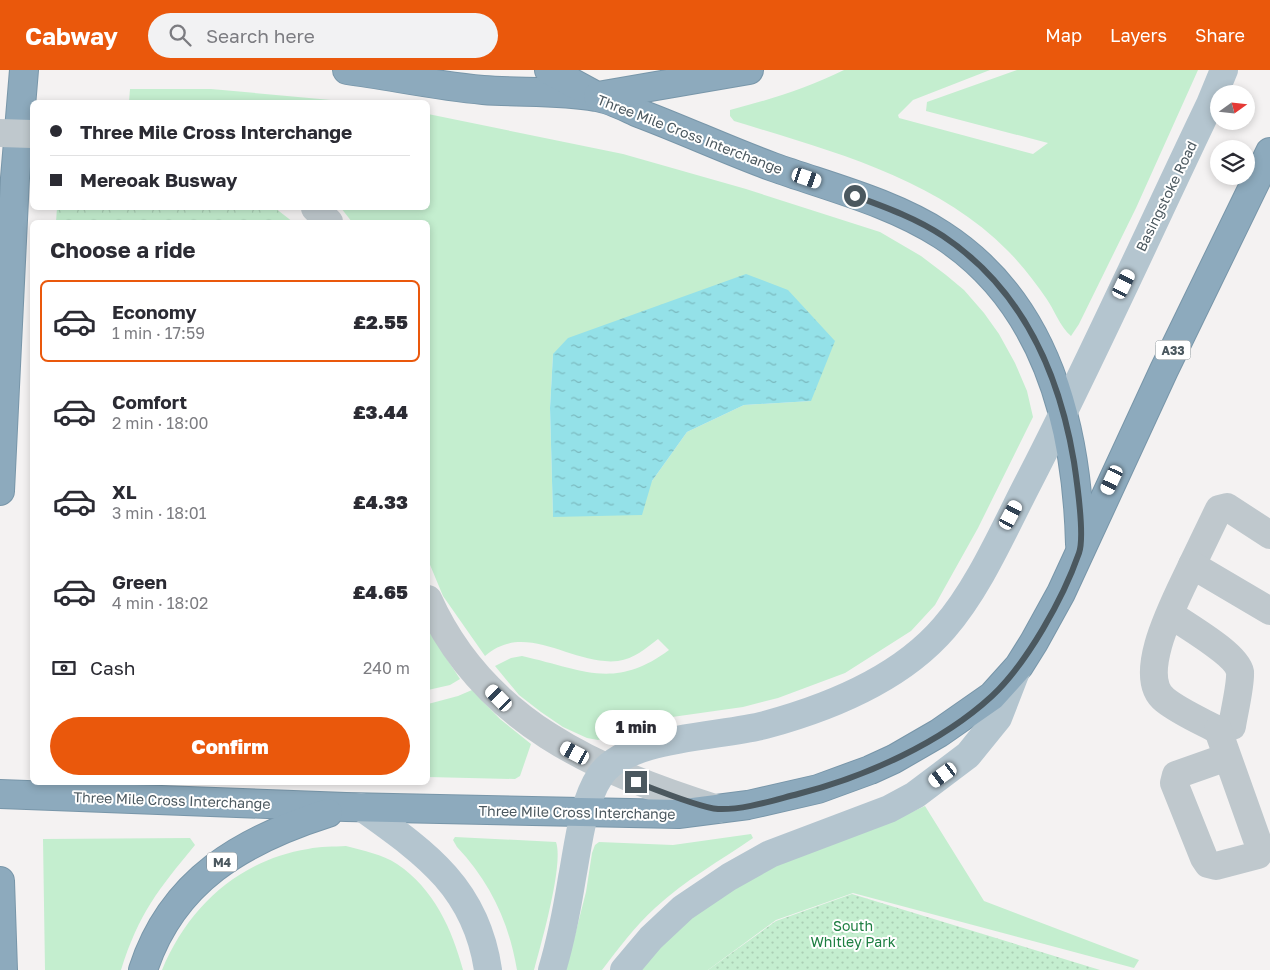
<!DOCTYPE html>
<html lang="en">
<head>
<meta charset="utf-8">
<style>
	:root { --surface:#fff; --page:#f2f2f3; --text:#2b2b33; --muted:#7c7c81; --line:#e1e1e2; --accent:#ea580c }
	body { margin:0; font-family:"Golos Text",sans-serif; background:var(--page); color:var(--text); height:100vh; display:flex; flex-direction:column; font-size:19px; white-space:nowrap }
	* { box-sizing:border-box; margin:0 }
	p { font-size:16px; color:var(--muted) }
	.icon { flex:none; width:28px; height:28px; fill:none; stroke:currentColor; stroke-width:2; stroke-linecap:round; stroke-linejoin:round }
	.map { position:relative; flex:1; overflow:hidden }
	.panel { position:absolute; left:30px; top:150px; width:400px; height:565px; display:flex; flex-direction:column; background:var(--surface); border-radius:8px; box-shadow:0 2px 8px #0003 }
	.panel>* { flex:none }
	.top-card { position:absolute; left:30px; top:30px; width:400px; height:110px; border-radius:8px; box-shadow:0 2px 8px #0003; display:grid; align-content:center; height:110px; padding:0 20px; background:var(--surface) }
	.needle { width:32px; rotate:75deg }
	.tools { position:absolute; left:1210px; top:15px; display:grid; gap:10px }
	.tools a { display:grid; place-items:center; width:45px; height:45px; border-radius:50%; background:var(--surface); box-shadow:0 2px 8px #0003; font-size:25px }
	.end { position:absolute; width:22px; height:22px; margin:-11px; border:6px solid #4b585f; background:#fff; box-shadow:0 0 0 2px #fff }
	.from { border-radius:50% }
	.bubble { position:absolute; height:35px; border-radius:18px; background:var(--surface); box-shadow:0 2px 8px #0003; font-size:16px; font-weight:800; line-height:35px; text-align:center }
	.car { position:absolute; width:15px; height:30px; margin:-15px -8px; border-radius:6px; box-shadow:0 0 4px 1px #0007; background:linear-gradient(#fff 24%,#345 0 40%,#fff 0 76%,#345 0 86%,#fff 0) }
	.top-card b { display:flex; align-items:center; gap:18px; height:48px; font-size:19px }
	.top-card b+b { border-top:1px solid var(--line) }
	.top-card i { width:12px; height:12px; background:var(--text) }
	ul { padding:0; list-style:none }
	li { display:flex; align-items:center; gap:15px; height:82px; margin:0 10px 8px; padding:0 10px; border:2px solid transparent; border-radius:8px }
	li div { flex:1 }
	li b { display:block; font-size:19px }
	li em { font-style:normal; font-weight:800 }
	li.current { border-color:var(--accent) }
	li>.icon { width:45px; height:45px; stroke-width:1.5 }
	h2 { padding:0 20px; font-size:22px; line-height:60px }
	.pay { display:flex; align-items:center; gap:12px; height:55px; padding:0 20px; font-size:19px }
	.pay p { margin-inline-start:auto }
	.action { display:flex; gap:10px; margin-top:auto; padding:10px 20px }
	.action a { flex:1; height:58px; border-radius:30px; background:var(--accent); color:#fff; font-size:20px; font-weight:800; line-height:58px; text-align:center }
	header { display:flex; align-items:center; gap:30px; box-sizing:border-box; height:70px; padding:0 25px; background:var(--accent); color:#fff }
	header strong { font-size:24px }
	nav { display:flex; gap:28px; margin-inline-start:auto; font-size:18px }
	.search { width:350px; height:45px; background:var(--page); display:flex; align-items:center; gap:12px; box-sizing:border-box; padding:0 18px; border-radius:28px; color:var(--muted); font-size:19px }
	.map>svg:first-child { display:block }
	.grass { fill:#c4eecf; fill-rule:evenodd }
	.forest { fill:url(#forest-crowns) }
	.park { fill:url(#park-dots) }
	.water { fill:url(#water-ripples) }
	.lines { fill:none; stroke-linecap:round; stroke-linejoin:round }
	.highway-casing { stroke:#7896a9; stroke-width:30 }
	.minor { stroke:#bfc8cd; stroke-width:28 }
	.major { stroke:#b4c5cf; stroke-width:28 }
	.highway { stroke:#8daabd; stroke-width:28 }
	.minor-bridge { stroke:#bfc8cd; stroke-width:28 }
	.route { stroke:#4b585f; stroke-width:6 }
	.labels { text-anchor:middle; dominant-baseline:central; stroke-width:4; stroke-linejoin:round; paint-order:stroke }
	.shield { fill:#fff; stroke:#818a8f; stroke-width:1 }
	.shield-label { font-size:12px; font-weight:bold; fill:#4b585f }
	.street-label { font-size:14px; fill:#4b585f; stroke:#fff }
	.park-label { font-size:14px; fill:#1d7e41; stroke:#fff }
</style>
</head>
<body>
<header>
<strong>Cabway</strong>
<div class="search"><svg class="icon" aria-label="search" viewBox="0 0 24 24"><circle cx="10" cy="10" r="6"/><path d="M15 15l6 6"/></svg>Search here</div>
<nav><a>Map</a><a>Layers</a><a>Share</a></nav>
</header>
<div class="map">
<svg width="1270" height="900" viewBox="0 0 1270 900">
	<defs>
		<pattern id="forest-crowns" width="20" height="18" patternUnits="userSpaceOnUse" patternTransform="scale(1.25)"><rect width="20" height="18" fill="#c4eecf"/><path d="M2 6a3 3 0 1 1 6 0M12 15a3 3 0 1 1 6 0" fill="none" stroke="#aaceb4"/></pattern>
		<pattern id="park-dots" width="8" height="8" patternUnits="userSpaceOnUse" patternTransform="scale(1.25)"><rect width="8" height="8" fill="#c4eecf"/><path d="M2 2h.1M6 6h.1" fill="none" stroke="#aaceb4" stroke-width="1.8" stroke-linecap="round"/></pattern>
		<pattern id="water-ripples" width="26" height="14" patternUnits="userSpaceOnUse" patternTransform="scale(1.25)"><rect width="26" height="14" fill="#94e1e8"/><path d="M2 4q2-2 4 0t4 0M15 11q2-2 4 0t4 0" fill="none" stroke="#7bb9bf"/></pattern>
	</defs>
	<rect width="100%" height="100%" fill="#f4f2f2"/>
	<g class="grass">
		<path d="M844 0H990L913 30 898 45 899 48 1033 84 1048 73 926 41 927 32 1017 0H1198L1136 138 1079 254 1071 266C1060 257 1054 239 1046 228 1035 212 1022 195 1008 181 935 107 830 81 734 51L730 46V40C769 30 807 18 844 0Z"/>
		<polygon points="130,19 211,19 353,32 129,32"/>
		<path d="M428 44 623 84 746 119 880 162 921 186 946 205 964 220 984 243 999 264 1015 293 1027 321 1033 347 978 458 935 535 911 561 845 603 778 628 743 637 658 649 598 670 587 668 563 657 541 642 519 625 495 596 511 588 522 586C581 599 614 621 669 580L658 569C646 578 634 589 618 591 572 596 526 550 485 586L443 526 428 490V152H352L341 138H428ZM553 284 811 331 744 335 687 362 652 411 553 447 550 338Z"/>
		<polygon points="428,560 460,609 450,615 428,620"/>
		<polygon points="472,620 500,649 531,674 520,706 515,709 428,707 428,634 458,626"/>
		<polygon points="925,736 984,831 1139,890 1134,898 853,823 776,850 708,900 633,900 648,882 755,798 894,750"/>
		<path d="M751 764 753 768C720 791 685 810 655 838 635 856 619 878 602 900H566L586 822 592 783 595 775 599 772 673 775Z"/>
		<path d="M455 767 556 772C564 794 541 874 534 900H517C509 852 490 812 457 777L453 770Z"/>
		<path d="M190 768 195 775C158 820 139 843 121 900H45L43 769Z"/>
		<path d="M346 776C364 781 382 784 397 794 434 819 452 859 463 900H162C188 837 239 790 308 779 320 776 334 777 346 776Z"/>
	</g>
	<polygon class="forest" points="57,138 275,138 293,152 56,152"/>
	<polygon class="park" points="852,824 1100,900 708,900 776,851"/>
	<polygon class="water" points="746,204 788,220 835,271 811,331 744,335 687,362 652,411 642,445 553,447 550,338 553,284 568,268"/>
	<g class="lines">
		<defs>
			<g id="highway">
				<path d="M347 0C392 6 437 16 483 20 519 23 560 20 596 27 611 29 627 38 641 44 686 61 729 81 773 97 829 117 891 132 942 165 1047 233 1077 357 1080 474"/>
				<polyline points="549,0 591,23"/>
				<polyline points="598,26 749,0"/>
				<polyline points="0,421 15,108 24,0"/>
				<polyline points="0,724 346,737 678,744 748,735 818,719 870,700 894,689 939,663 992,626 1019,596 1034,572 1061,523 1164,300 1270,82"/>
				<polyline points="0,811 3,900"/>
				<path d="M143 900C172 810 243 770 328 743"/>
			</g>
		</defs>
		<use href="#highway" class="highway-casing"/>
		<g class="minor">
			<polyline points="315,138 329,152"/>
			<polyline points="1192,495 1219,439 1227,437 1270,465"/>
			<path d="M428 529C483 652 597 701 718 739"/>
			<path d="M1170 544C1185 555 1237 584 1240 602 1241 614 1234 643 1232 656L1218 660C1201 651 1180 642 1165 630 1133 605 1179 524 1192 495L1270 541"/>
			<polyline points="1218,660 1260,778 1258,785 1216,796 1208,794 1204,788 1174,713 1176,705 1227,687"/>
		</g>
		<g class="major">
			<path d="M361 737C424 782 476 817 488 900"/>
			<path d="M552 900C561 870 567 839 572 808 578 777 582 733 600 706 626 666 721 667 765 655 828 638 900 609 944 558 979 518 1004 459 1029 411 1093 287 1150 159 1210 34L1224 0"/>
			<polyline points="624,900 651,868 683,838 729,807 770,784 889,739 915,725 968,685 998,648 1017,599"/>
		</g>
		<use href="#highway" class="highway"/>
		<polyline class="minor-bridge" points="0,63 32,64"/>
	</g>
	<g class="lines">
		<path class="route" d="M636 712C654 719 701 738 718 739 744 740 774 730 798 724 865 707 941 673 992 626 1027 593 1063 529 1079 483 1085 466 1077 412 1074 392 1059 302 1021 218 943 166 916 148 885 137 855 126"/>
	</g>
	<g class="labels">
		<g class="shield">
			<rect x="1155.5" y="270.5" width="35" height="19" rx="4"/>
			<rect x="207" y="782.5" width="30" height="19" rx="4"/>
		</g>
		<g class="shield-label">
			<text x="1173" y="280">A33</text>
			<text x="222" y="792">M4</text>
		</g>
		<g class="street-label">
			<text transform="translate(690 64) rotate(21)">Three Mile Cross Interchange</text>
			<text transform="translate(1166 126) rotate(-64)">Basingstoke Road</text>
			<text transform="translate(172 730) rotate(2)">Three Mile Cross Interchange</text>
			<text transform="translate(577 742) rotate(1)">Three Mile Cross Interchange</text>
		</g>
		<g class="park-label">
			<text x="853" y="855">South<tspan x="853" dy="16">Whitley Park</tspan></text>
		</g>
	</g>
</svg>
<div class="tools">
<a><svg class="needle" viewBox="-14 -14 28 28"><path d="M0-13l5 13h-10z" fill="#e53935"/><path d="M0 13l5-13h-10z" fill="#7c7c81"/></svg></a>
<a><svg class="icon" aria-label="layers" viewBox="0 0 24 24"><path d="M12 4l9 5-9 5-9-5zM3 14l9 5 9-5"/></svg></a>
</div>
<i class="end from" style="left:855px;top:126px"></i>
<i class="end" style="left:636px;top:712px"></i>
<div class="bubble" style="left:595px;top:640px;width:82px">1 min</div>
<i class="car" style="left:807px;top:108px;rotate:109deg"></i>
<i class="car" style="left:1124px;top:214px;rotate:26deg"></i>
<i class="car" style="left:1112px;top:410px;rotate:205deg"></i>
<i class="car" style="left:1011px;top:445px;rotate:28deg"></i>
<i class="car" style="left:499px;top:628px;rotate:315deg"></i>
<i class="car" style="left:575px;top:683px;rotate:298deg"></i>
<i class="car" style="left:943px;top:705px;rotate:234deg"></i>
<div class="top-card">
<b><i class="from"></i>Three Mile Cross Interchange</b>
<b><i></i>Mereoak Busway</b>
</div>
<section class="panel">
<h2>Choose a ride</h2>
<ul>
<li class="current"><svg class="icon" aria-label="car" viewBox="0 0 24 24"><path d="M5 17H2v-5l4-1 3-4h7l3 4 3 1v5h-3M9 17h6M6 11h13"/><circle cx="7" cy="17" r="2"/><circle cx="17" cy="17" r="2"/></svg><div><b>Economy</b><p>1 min · 17:59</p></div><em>£2.55</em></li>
<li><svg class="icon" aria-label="car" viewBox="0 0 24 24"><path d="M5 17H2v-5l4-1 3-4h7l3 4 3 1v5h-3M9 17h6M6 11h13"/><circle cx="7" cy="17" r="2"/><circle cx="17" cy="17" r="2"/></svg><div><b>Comfort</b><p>2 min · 18:00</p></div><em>£3.44</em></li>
<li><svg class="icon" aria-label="car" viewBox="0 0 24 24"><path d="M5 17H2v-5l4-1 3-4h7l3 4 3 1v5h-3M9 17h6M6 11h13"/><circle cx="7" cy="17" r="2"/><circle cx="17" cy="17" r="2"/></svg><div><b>XL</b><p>3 min · 18:01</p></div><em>£4.33</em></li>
<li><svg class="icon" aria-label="car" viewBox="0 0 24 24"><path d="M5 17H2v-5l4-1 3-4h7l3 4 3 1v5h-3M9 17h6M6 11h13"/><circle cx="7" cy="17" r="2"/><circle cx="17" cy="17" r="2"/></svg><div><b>Green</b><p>4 min · 18:02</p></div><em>£4.65</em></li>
</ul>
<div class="pay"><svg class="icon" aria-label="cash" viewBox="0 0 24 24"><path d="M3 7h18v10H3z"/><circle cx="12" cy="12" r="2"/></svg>Cash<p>240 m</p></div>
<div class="action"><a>Confirm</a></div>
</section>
</div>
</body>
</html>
